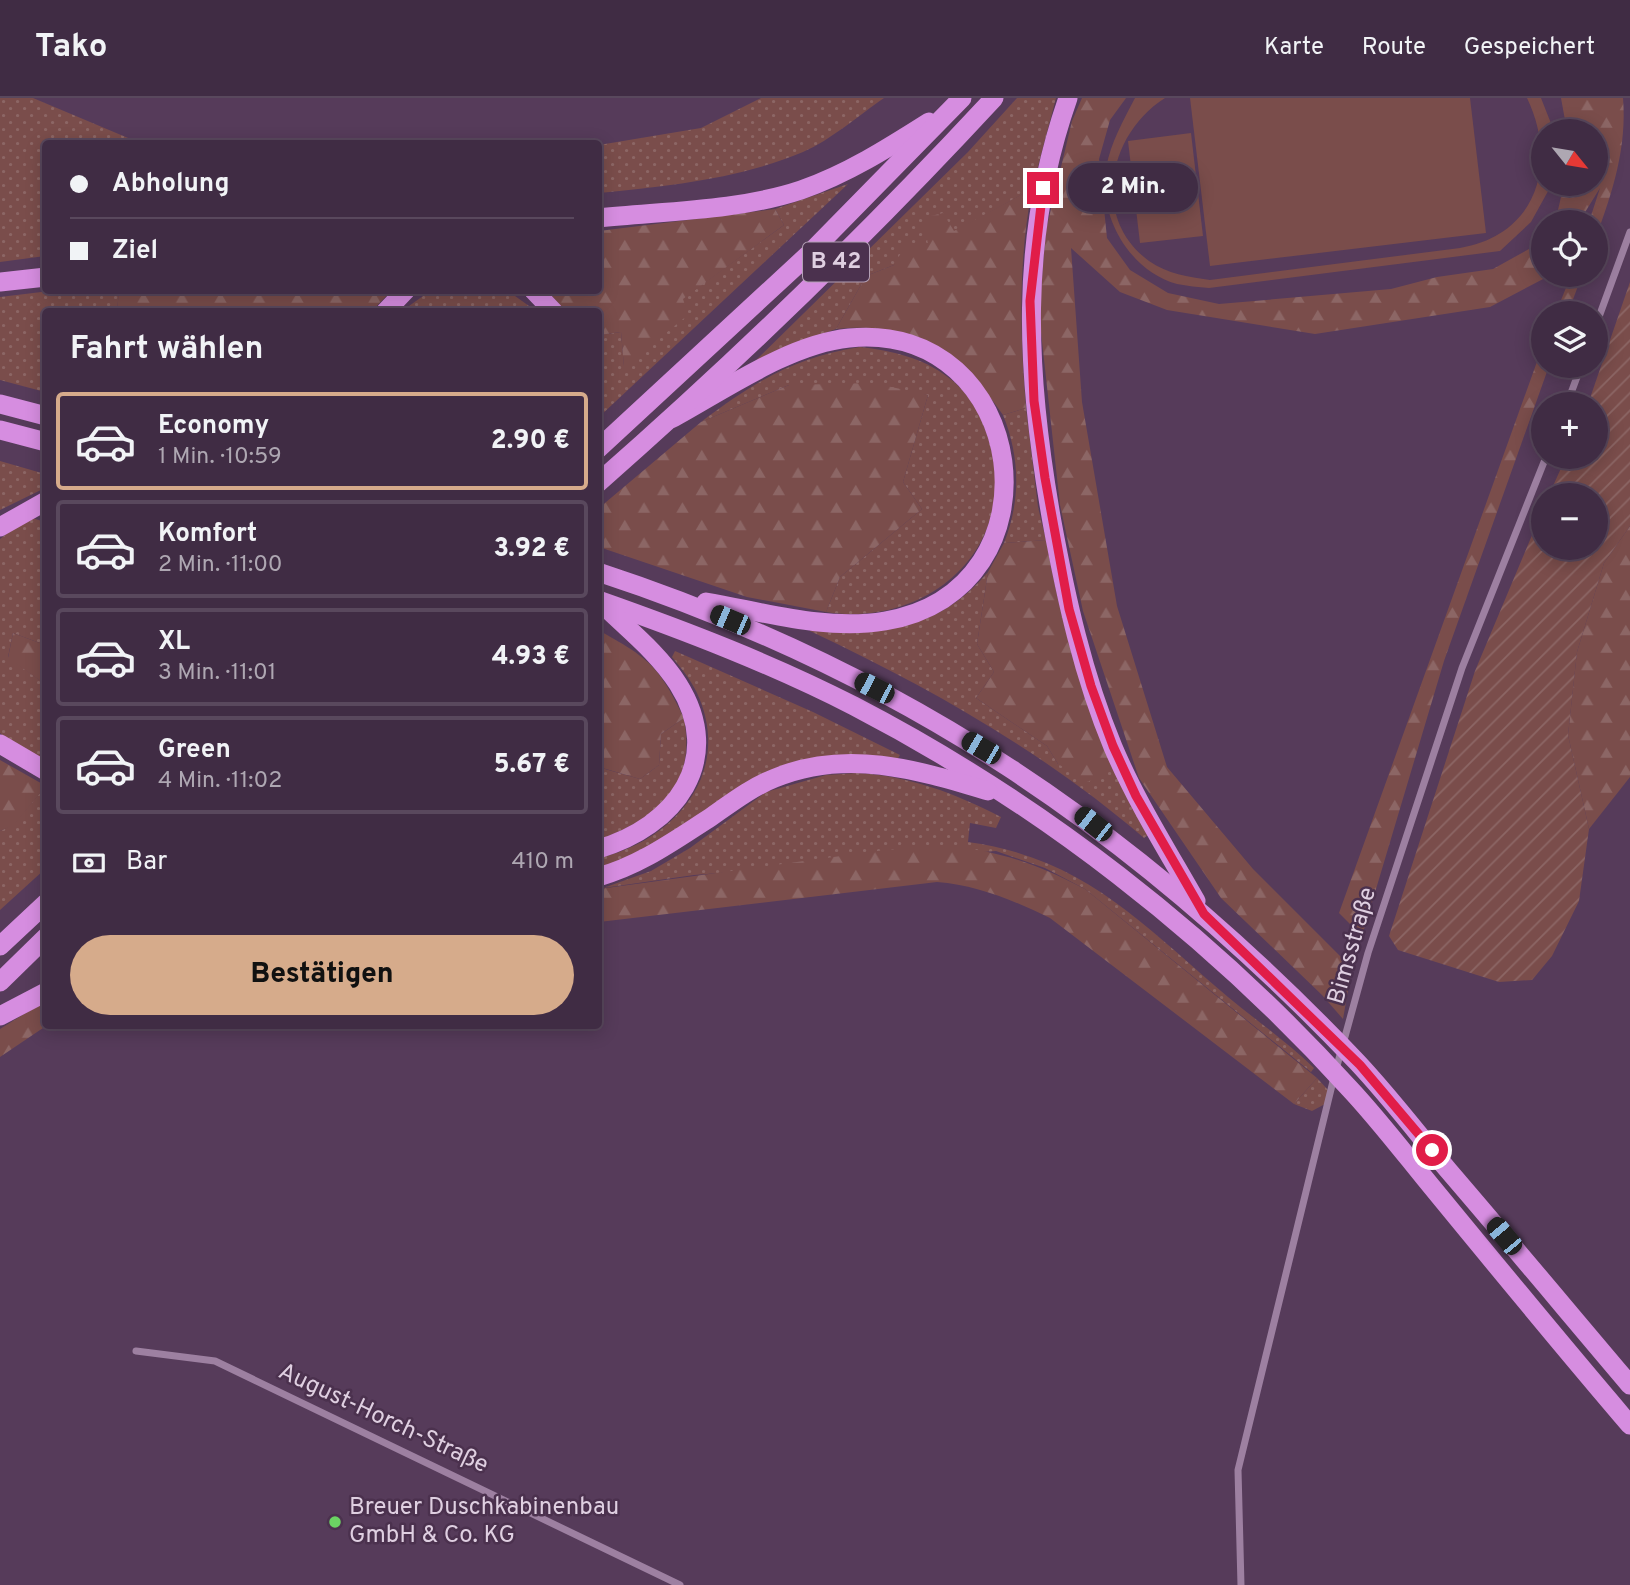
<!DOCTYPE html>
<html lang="de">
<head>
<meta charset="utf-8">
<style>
	:root { --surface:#402c44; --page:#47344b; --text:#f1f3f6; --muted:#aea7b2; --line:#59485d; --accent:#d6ab8b }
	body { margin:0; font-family:Overpass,sans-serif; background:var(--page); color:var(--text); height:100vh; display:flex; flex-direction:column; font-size:26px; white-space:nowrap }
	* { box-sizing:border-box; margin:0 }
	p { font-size:23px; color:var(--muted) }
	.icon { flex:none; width:38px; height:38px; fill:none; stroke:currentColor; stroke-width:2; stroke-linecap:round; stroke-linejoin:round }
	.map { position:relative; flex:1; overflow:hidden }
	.panel { position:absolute; left:42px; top:210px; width:560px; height:721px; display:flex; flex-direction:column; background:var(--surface); border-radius:7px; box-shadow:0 4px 18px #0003,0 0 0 2px var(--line) }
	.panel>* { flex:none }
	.guide { position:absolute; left:42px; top:42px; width:560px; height:154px; border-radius:7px; box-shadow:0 4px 18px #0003,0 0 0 2px var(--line); display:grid; align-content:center; height:154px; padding:0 28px; background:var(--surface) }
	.needle { width:46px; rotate:120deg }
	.tools { position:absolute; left:1531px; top:21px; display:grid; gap:14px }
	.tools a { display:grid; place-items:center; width:77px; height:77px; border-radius:50%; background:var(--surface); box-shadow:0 4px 18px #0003,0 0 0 2px var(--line); font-size:35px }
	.end { position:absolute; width:32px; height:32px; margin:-16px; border:9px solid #e11d48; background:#fff; box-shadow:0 0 0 4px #fff }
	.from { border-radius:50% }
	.bubble { position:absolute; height:49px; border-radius:24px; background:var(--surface); box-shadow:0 4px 18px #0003,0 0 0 2px var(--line); font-size:23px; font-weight:800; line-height:49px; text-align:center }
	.car { position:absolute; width:21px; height:42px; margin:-21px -10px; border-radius:9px; box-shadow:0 0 5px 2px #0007; background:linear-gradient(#222 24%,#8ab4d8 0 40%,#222 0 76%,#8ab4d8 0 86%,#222 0) }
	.guide b { display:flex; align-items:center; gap:24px; height:66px; font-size:26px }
	.guide b+b { border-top:2px solid var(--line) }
	.guide i { width:18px; height:18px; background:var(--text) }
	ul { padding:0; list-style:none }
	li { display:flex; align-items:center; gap:21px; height:98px; margin:0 14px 10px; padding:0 14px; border:4px solid var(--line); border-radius:7px }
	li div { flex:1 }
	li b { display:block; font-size:26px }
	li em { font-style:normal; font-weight:800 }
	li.active { border-color:var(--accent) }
	li>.icon { width:63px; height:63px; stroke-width:1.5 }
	h2 { padding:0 28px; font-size:32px; line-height:84px }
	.pay { display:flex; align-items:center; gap:18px; height:77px; padding:0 28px; font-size:26px }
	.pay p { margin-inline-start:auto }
	.button { display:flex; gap:14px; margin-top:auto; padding:14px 28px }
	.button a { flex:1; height:80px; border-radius:42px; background:var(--accent); color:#111; font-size:28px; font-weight:800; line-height:80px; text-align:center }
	header { display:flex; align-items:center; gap:42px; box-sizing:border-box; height:98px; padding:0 35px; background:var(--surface); border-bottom:2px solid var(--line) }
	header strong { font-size:33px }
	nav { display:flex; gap:38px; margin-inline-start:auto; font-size:24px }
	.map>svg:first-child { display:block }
	.grass { fill:url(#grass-dots) }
	.forest { fill:url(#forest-firs) }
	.garden { fill:url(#garden-furrows) }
	.pitch { fill:#7a4d4b }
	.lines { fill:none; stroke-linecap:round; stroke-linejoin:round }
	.minor { stroke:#9d80a1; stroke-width:7 }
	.trunk { stroke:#d68de0; stroke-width:19 }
	.route { stroke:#e11d48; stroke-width:9 }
	.poi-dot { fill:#6bd363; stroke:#4b314e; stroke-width:2.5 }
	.labels { text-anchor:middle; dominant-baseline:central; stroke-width:5; stroke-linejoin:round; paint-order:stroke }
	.shield { fill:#4b314e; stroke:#b3a0b5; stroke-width:2 }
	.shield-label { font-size:23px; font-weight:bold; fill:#dfcfe1 }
	.street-label { font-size:24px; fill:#dfcfe1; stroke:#4b314e }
	.poi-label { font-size:24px; fill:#dfcfe1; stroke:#4b314e; text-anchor:start }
</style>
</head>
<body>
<header>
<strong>Tako</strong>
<nav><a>Karte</a><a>Route</a><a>Gespeichert</a></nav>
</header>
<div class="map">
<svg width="1630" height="1487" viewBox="0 0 1630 1487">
	<defs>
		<pattern id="grass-dots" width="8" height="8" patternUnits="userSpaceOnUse" patternTransform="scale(1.75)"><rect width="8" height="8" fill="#7a4d4b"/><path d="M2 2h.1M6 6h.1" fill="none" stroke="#8c6665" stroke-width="1.8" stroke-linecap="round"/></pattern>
		<pattern id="forest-firs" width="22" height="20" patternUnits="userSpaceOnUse" patternTransform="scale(1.75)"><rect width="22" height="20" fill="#7a4d4b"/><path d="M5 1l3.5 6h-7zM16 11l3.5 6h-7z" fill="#8c6665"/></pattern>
		<pattern id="garden-furrows" width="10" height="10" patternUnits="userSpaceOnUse" patternTransform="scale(1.75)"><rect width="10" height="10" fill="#7a4d4b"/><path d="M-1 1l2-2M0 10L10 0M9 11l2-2" fill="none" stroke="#8c6665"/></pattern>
	</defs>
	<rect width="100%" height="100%" fill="#563b5a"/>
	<g class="grass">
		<polygon points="0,0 33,0 140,45 46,46 45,158 0,164"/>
		<path d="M761 0H884C859 17 831 42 803 54 739 81 667 88 599 95V47L701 30Z"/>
		<polygon points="1017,0 1056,0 1032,91 894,167 866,178 836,231 786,249 748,270 968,54"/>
		<polygon points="848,86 599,319 599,237 621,234 624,268 682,201 784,127 775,111"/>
		<polygon points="58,192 119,193 117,213 46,214 45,294 0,282 0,199"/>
		<polygon points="430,193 508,193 536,213 402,213"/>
		<path d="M860 249C892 253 922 259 949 280 971 296 983 321 990 346 1019 451 927 530 826 514L840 479 922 411 903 384 928 297 789 287 701 324C753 285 794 259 860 249Z"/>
		<path d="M1026 310 1038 409 1046 442 1004 445C1021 402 1020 359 1003 317Z"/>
		<polygon points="0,363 45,376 45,390 0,412"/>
		<polygon points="29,419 45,424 45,547 13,535 8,559 45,586 45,664 13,647 0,635 0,441"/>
		<path d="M988 474 977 546 994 574 976 600 1047 648 1058 666H1112L1148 737 1144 740C1044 654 929 589 810 533L812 529C885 534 937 534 988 474Z"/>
		<path d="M675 553 813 614 900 657 897 662 831 659 599 774V760C674 743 734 675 697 595 691 582 681 570 672 559Z"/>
		<path d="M684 620C696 691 659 718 599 742L598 669 640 681 659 667 661 636Z"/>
		<path d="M857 675C910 678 954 695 1001 719L996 730 970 725 968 744C1085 760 1143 827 1228 899 1257 923 1286 943 1314 970L1311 974 1085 791 1045 770 996 753 694 777 603 790 651 773 690 750 766 694 826 677Z"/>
		<polygon points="45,689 45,771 0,812 0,733 14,726"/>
		<polygon points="1317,980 1329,993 1325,1006 1312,1013 1294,1006"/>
	</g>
	<g class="forest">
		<polygon points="1082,0 1126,0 1110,22 1099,61 1107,140 1130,172 1168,195 1219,206 1391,191 1437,179 1493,171 1529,151 1543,132 1545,180 1490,209 1315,236 1167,212 1120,194 1071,150 1082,304 1117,508 1167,669 1253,771 1352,870 1343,921 1322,897 1221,800 1139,680 1083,513 1060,407 1039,216 1046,132 1072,23"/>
		<path d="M1561 0H1623C1627 49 1613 93 1596 139V124H1589L1600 90 1579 124H1549L1558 112 1564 86H1596V33H1567Z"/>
		<path d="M1032 91C1018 165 1020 236 1026 310L1003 317C960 254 913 223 836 231L866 178 894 167 905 148 928 146 923 120 943 115 954 133Z"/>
		<polygon points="775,111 784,127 683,201 688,217 624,269 621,234 599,237 598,214 566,213 547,193 598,192 599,133"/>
		<polygon points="1571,177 1582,177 1568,215 1556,215"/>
		<polygon points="119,193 119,192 391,193 372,213 117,213"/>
		<polygon points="1543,247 1544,268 1549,268 1444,563 1362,838 1339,815"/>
		<polygon points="873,285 928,297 903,384 922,411 840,479 826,514 747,499 599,449 599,410 701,324 789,287"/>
		<polygon points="1630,428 1630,679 1589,731 1568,637 1577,554 1604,465"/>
		<path d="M1046 442C1060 520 1080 594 1112 666L1088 684 1058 666 1047 648 976 600 994 574 977 546 988 474 1004 445Z"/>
		<path d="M598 532C649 560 659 568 684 620L661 636 659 667 640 681 599 669Z"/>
		<polygon points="13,535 45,547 45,586 8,560"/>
		<polygon points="0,662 46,688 14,727 0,733"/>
		<path d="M949 748C1004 754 1036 766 1085 791L1317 980 1294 1006 1050 820C1015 803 977 787 937 784L599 824V791L885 752Z"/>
		<polygon points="45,903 46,928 0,959 0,931"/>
	</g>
	<polygon class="garden" points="1630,184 1630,428 1604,465 1577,554 1568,637 1589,731 1579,803 1552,858 1532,882 1499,884 1398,852 1389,838 1475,573 1543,411 1544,450 1596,450 1596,397 1549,397 1566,359 1596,359 1596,306 1588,306"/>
	<g class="pitch">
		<path d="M1135 0H1165C1109 35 1090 120 1149 163 1168 176 1188 179 1210 182L1460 150C1538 137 1558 64 1527 0H1541L1554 33H1544V86H1552L1531 124 1500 153 1209 190C1198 189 1187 188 1177 186 1129 173 1098 117 1106 70 1111 44 1123 23 1135 0Z"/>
		<polygon points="1190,0 1470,0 1486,135 1210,168"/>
		<polygon points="1191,35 1203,138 1140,145 1128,43"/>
	</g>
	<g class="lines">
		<g class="minor">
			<polyline points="1596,227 1630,134"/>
			<polyline points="1567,306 1581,268"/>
			<polyline points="136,1253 215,1263 680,1487"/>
			<polyline points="1241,1487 1238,1372 1335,975 1368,855 1462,570 1546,359"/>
		</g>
		<g class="trunk">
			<path d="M1068 0C1018 142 1026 278 1052 424 1066 500 1083 577 1113 649 1136 703 1167 752 1196 803"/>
			<path d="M598 120C664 113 738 113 801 92 847 76 888 50 929 24"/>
			<polyline points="0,184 46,179"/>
			<polyline points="533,192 554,214"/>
			<polyline points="385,214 406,192"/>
			<polyline points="0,306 46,318"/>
			<path d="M671 321C723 293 789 246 849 240 1029 222 1067 492 885 523 826 533 764 514 706 504"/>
			<polyline points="0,332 46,344"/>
			<polyline points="598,351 810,155 962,0"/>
			<path d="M598 385C737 263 869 135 994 0"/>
			<polyline points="0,429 46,403"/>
			<path d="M598 474C903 574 1137 733 1357 964 1389 998 1418 1036 1448 1072 1509 1143 1569 1215 1630 1287"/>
			<path d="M598 502C686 533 772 566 854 608 1039 704 1209 836 1349 990 1380 1023 1407 1059 1436 1094 1500 1172 1564 1250 1630 1327"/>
			<polyline points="0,646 46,673"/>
			<path d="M598 751C675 729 726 662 678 586 659 556 630 533 604 508"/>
			<path d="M598 779C641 767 675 742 711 719 731 705 752 689 775 680 847 650 918 672 988 693"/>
			<polyline points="0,848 46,805"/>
			<polyline points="0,884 46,839"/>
			<polyline points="0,918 46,894"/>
		</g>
	</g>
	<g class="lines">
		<polyline class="route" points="1043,90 1030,203 1034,303 1045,380 1069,511 1091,588 1113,648 1136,698 1204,816 1360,967 1432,1052"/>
	</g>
	<circle class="poi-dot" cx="335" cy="1424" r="7"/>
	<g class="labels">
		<rect class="shield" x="803" y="144.5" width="66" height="39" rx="5"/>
		<g class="shield-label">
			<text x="836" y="164">B 42</text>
		</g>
		<g class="street-label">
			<text transform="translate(1353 848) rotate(-74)">Bimsstraße</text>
			<text transform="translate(383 1321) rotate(25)">August-Horch-Straße</text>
		</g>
		<g class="poi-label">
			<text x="349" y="1410">Breuer Duschkabinenbau<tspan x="349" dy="28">GmbH &amp; Co. KG</tspan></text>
		</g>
	</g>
</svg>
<div class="tools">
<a><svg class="needle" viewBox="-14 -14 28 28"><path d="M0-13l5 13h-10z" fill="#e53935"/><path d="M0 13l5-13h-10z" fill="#aea7b2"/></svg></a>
<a><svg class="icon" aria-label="locate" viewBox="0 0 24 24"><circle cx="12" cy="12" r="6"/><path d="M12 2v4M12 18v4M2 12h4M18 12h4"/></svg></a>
<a><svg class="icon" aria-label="layers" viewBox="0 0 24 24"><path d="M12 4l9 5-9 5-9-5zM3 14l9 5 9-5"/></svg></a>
<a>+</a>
<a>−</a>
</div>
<i class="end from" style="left:1432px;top:1052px"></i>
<i class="end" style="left:1043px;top:90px"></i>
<div class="bubble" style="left:1068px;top:65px;width:130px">2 Min.</div>
<i class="car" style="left:730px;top:522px;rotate:293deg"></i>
<i class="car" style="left:874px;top:590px;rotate:297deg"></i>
<i class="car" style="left:981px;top:650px;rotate:300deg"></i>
<i class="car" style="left:1093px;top:726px;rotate:308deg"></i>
<i class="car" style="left:1504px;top:1138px;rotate:320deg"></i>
<div class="guide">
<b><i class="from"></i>Abholung</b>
<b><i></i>Ziel</b>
</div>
<section class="panel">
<h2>Fahrt wählen</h2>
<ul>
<li class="active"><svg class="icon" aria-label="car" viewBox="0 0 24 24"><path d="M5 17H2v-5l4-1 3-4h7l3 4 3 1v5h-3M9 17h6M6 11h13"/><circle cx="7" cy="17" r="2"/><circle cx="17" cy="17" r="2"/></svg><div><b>Economy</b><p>1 Min. · 10:59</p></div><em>2.90 €</em></li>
<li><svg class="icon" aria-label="car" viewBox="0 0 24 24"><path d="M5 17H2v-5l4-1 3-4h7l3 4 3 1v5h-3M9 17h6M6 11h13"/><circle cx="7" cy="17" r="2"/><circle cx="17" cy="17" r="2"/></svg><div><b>Komfort</b><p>2 Min. · 11:00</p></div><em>3.92 €</em></li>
<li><svg class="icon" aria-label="car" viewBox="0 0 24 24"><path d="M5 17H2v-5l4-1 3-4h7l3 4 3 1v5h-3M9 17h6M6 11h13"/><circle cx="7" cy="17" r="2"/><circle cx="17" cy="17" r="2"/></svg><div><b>XL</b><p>3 Min. · 11:01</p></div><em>4.93 €</em></li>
<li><svg class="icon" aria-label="car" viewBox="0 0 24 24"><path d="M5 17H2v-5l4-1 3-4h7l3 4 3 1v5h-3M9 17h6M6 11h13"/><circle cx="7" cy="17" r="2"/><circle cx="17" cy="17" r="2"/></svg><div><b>Green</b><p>4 Min. · 11:02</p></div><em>5.67 €</em></li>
</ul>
<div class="pay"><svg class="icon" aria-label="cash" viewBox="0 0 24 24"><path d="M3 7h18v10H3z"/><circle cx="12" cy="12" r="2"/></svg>Bar<p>410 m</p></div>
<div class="button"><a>Bestätigen</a></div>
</section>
</div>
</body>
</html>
